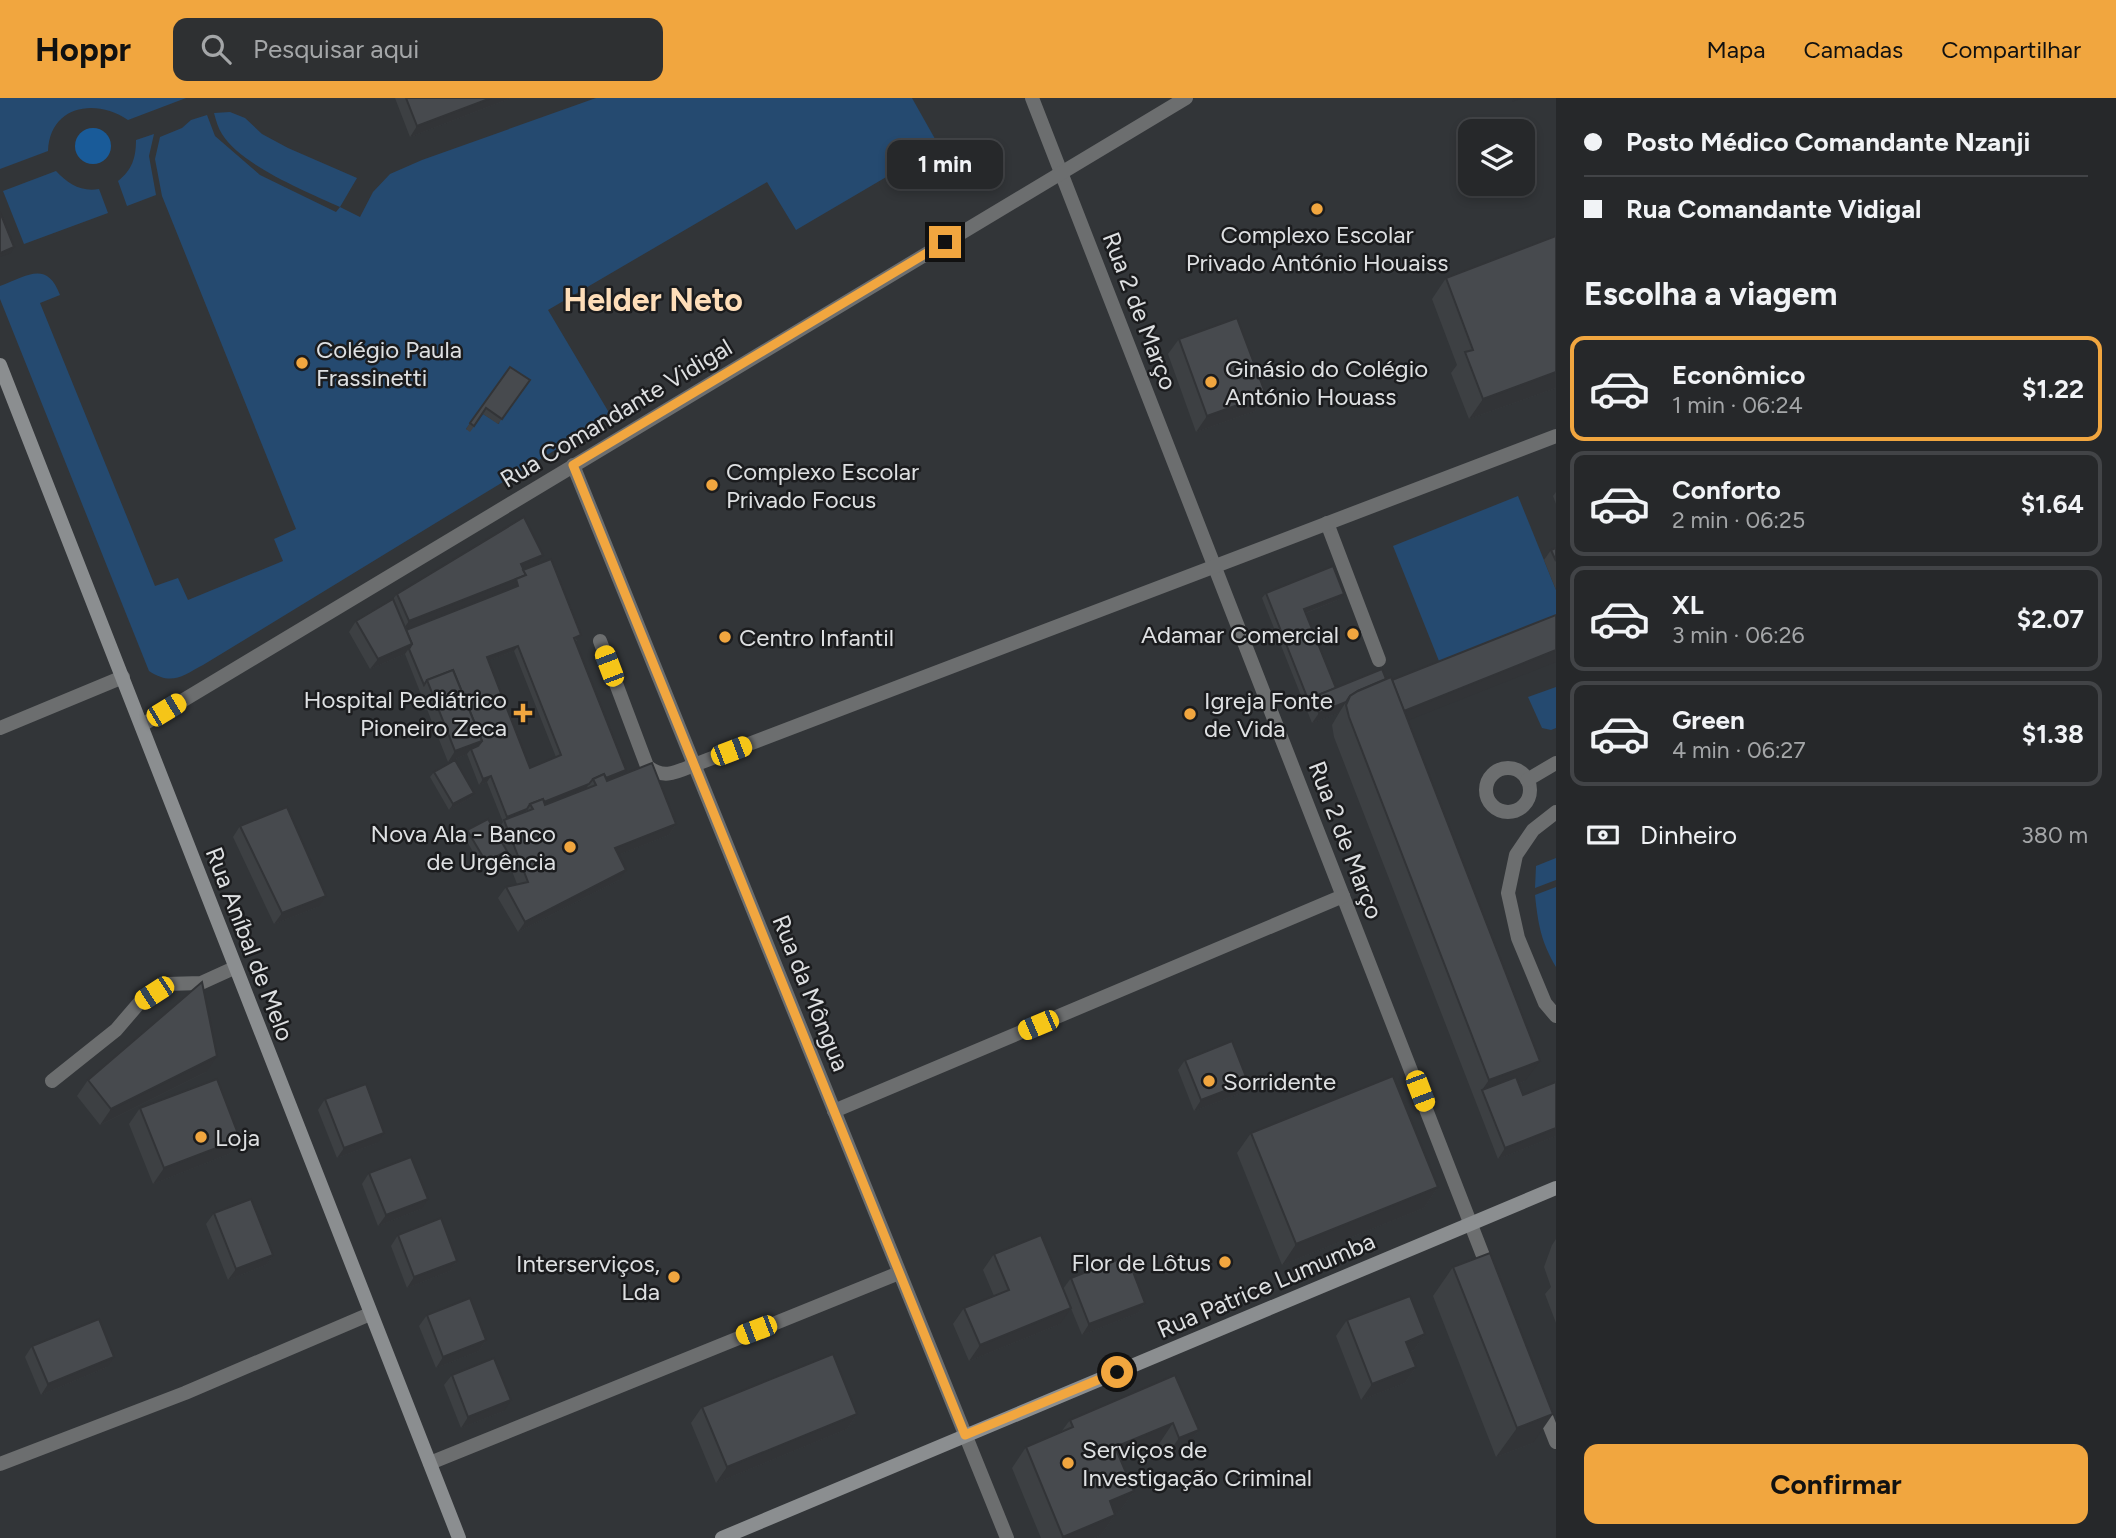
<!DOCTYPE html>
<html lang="pt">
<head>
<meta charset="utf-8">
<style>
	:root { --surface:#26282a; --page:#2e3032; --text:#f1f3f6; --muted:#a4a6a8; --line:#424447; --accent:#f1a63f }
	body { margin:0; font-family:Figtree,sans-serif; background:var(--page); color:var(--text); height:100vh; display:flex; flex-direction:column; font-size:26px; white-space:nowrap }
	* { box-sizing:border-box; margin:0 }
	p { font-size:23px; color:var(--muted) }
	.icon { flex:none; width:38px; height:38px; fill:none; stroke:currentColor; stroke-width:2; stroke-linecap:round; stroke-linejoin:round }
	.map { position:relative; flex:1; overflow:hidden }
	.sheet { display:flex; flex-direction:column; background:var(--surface); width:560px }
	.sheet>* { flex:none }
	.banner { display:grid; align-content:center; height:154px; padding:0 28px; background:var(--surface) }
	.controls { position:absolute; left:1458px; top:21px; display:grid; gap:14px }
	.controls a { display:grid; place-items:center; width:77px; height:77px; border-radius:14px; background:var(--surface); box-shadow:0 4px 10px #0003,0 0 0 2px var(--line); font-size:35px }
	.end { position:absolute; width:32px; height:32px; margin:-16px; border:9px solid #f1a63f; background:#111; box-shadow:0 0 0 4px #111 }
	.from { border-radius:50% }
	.bubble { position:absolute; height:49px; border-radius:14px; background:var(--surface); box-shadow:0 4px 10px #0003,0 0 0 2px var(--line); font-size:23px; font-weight:700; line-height:49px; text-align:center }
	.car { position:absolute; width:21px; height:42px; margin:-21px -10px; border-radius:9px; box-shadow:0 0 5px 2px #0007; background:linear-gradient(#f5c518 24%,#345 0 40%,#f5c518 0 76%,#345 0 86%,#f5c518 0) }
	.banner b { display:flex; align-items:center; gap:24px; height:66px; font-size:26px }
	.banner b+b { border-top:2px solid var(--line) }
	.banner i { width:18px; height:18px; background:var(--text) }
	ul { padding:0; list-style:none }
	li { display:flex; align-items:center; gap:21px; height:105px; margin:0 14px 10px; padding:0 14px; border:4px solid var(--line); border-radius:14px }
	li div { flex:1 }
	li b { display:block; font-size:26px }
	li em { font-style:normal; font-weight:700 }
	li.active { border-color:var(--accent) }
	li>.icon { width:63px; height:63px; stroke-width:1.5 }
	h2 { padding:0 28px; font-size:32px; line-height:84px }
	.pay { display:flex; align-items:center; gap:18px; height:77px; padding:0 28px; font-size:26px }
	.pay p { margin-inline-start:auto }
	.button { display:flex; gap:14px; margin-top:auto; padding:14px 28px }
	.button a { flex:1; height:80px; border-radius:14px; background:var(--accent); color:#111; font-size:28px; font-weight:700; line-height:80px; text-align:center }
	header { display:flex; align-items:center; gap:42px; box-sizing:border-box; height:98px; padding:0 35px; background:var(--accent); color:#111 }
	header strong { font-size:33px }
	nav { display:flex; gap:38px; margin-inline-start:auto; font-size:24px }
	.search { width:490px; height:63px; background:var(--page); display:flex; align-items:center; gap:18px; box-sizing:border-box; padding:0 24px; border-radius:14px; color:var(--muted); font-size:26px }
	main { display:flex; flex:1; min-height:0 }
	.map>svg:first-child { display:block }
	.green { fill:#254a70; fill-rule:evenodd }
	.water { fill:#195b99 }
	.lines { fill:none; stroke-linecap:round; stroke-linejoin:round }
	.lane { stroke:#6c6e6f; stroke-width:14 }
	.street { stroke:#6c6e6f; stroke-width:14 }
	.secondary { stroke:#8b8e90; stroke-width:14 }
	.wall { fill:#3d4043; fill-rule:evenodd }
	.shaded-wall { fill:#323437 }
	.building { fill:#474a4e; stroke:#323437; stroke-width:2; fill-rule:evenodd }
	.route { stroke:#f1a63f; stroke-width:9 }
	.poi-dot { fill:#f1a63f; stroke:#1b1c1e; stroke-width:2.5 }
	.labels { text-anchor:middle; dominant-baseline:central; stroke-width:5; stroke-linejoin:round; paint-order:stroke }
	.poi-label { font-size:24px; fill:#dee0e2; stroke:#1b1c1e; text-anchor:start }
	.street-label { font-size:24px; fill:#dee0e2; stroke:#1b1c1e }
	.district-label { font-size:32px; font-weight:bold; fill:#fedeb9; stroke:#1b1c1e }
</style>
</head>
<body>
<header>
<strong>Hoppr</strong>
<div class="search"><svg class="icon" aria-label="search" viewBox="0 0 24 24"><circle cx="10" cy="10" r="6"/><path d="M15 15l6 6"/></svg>Pesquisar aqui</div>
<nav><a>Mapa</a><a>Camadas</a><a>Compartilhar</a></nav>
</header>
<main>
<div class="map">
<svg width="1556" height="1440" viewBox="0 0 1556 1440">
	<rect width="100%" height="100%" fill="#323538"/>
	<g class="green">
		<path d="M0 0H186L128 22C96 0 50 7 48 53L0 71Z"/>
		<path d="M596 0H912L939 48 796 132 767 84 548 212 611 318 203 567C182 578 172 588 149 573L0 201V188C27 178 47 162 60 197L40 205 155 488 178 480 188 502 283 463 274 441 296 431 162 98 155 61 160 39 182 30 191 22 207 17 215 38 260 77 336 114 340 109C306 93 242 68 222 36 218 30 216 22 214 15L230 14 245 20 262 36 288 50 357 80 340 109 360 119 373 94 390 76 422 62ZM507 274 499 326 483 316 470 333 466 331Z"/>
		<path d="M154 36 149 58 156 97 127 108 118 83C132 72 136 60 136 42Z"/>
		<path d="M56 73C68 86 81 94 99 91L108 115 24 146 3 93Z"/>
		<polygon points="1518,398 1556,492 1556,528 1443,573 1393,448"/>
		<polygon points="1556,589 1556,630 1551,632 1542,630 1528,599"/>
		<polygon points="1556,760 1556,782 1535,790 1536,768"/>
		<path d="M1556 789V869C1541 844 1538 826 1535 797Z"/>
	</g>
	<circle class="water" cx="93" cy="48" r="18"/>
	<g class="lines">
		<g class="lane">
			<polyline points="1327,425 1379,562"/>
			<path d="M600 543 647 668C663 682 677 674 694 667"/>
			<circle cx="1508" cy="692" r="22"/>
			<polyline points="1527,682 1556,665"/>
			<polyline points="1556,714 1533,732 1516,757 1508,795 1518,840 1545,905 1556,918"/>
		</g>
		<g class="street">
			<polyline points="1032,0 1489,1173"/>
			<polyline points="573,367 1007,1440"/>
			<polyline points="142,627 1186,0"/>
			<polyline points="0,630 123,579"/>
			<polyline points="694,667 1556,338"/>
			<polyline points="52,983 116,932 140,904 167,886 201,885 234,870"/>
			<polyline points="834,1013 1343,798"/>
			<polyline points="1541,1306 1556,1344"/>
			<polyline points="430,1365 899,1175"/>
			<polyline points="0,1366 185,1295 370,1216"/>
		</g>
		<g class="secondary">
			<polyline points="0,267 459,1440"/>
			<polyline points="722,1440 1556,1090"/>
		</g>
	</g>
	<g class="wall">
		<polygon points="395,0 511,0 410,39"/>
		<polygon points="1556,138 1556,290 1469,321 1451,275 1457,267 1432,201 1446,180"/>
		<polygon points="1179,241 1266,297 1255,313 1196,334 1168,256"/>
		<polygon points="510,269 530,282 498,326 483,316 470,334 466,331"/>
		<polygon points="1556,394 1556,406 1553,398"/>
		<polygon points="1556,450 1556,492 1544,462 1551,452"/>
		<path d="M535 467 577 543H575L626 672 623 676 676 726 669 737 618 757 619 782 518 834 498 800 506 789 517 786 505 755 503 758 482 770 464 738 467 732 500 741 497 733 503 724 487 684 479 687 467 656 448 664 405 556 370 571 349 534 356 523 393 501 397 496ZM514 553 556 659 530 670 488 563Z"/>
		<polygon points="1266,495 1340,501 1306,515 1336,590 1386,581 1408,622 1525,983 1518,986 1523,997 1556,984 1556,1038 1498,1061 1334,639 1332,627 1339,615 1312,625 1262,500"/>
		<polygon points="434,674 474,695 470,700 449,712 430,679"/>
		<polygon points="240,728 318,809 274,826 233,739"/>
		<polygon points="1185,962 1248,984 1241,995 1194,1013 1178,972"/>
		<polygon points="206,974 100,1027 77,998 88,982"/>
		<polygon points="325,1001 377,1045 337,1060 318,1012"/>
		<polygon points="140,1010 240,1041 229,1056 153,1086 129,1026"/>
		<polygon points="1251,1035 1438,1089 1424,1110 1282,1167 1237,1055"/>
		<polygon points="369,1075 421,1111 378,1128 362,1086"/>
		<polygon points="214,1115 273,1157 266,1167 228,1182 206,1126"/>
		<polygon points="398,1137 457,1163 450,1173 407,1190 391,1148"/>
		<polygon points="1556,1141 1556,1225 1545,1196 1551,1189 1544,1169 1552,1147"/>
		<polygon points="994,1156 1060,1226 969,1263 953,1226 964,1210 994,1198 983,1172"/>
		<polygon points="1453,1169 1533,1345 1496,1359 1433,1198"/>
		<polygon points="1071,1180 1145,1205 1138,1215 1082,1237 1063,1191"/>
		<polygon points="427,1217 486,1242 479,1253 436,1270 419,1228"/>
		<polygon points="1347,1222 1425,1236 1414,1252 1410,1254 1416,1269 1405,1285 1361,1302 1336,1238"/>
		<polygon points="32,1248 107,1269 41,1297 25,1259"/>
		<polygon points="452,1277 504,1313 461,1330 444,1287"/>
		<polygon points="1175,1277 1199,1332 1185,1352 1165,1360 1159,1346 1121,1362 1134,1393 1120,1413 1115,1415 1115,1417 1101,1437 1094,1440 1041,1440 1012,1370 1026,1349 1061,1334 1070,1322"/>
		<polygon points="702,1309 857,1316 847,1331 716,1385 691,1325"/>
	</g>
	<g class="shaded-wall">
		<polygon points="491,0 511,0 410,39 417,28"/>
		<polygon points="1514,0 1523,0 1512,4"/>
		<polygon points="14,149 11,155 0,159 0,155"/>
		<polygon points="1556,274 1556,290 1469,321 1483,301"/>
		<polygon points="1266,297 1255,313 1196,334 1207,318"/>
		<polygon points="543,457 532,472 515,479 521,466"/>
		<polygon points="526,477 515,493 402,533 409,523"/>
		<polygon points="1344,496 1340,501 1300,517 1304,511"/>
		<polygon points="412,546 405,556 370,571 378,561"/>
		<polygon points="518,548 514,553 483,565 487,559"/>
		<polygon points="1556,552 1556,564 1389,630 1400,614"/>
		<polygon points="1346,604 1339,615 1312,625 1319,615"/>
		<polygon points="482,643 472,654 471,651 467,656 448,664 455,653"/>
		<polygon points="626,672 622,677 596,687 594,684"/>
		<polygon points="491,678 487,684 479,687 483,681"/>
		<polygon points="589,686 586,691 533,711 532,709"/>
		<polygon points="474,695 470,700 449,712 453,706"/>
		<polygon points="527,711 523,716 504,722 507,719"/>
		<polygon points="676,726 669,737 608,761 615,750"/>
		<polygon points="507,753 503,758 482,770 486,764"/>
		<polygon points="626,772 619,782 518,834 525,824"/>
		<polygon points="326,798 318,809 274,826 282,815"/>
		<polygon points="217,958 206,974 100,1027 111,1011"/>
		<polygon points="1540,963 1525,983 1485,999 1482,992 1489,982"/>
		<polygon points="1248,984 1241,995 1194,1013 1201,1002"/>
		<polygon points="1556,1030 1556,1038 1498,1061 1505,1050"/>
		<polygon points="384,1035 377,1045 337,1060 344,1050"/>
		<polygon points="240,1041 229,1056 153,1086 164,1070"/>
		<polygon points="1438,1089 1424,1110 1282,1167 1296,1146"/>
		<polygon points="428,1101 421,1111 378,1128 386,1117"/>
		<polygon points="273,1157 266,1167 228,1182 236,1171"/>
		<polygon points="457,1163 450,1173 407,1190 414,1179"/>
		<polygon points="1145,1205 1138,1215 1082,1237 1089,1226"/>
		<polygon points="1071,1210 1060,1226 969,1263 980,1247"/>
		<polygon points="1425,1236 1414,1252 1395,1259 1406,1244"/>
		<polygon points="486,1242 479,1253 436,1270 443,1259"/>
		<polygon points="114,1259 107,1269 41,1297 48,1286"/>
		<polygon points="1416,1269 1405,1285 1361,1302 1372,1286"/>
		<polygon points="511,1302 504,1313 461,1330 468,1319"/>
		<polygon points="857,1316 847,1331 716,1385 727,1369"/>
		<polygon points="1553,1316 1533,1345 1496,1359 1517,1330"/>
		<polygon points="1173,1325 1159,1346 1101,1370 1115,1349"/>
		<polygon points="1199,1332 1185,1352 1165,1360 1179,1340"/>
		<polygon points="1134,1393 1120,1413 1095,1424 1110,1403"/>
		<polygon points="1115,1417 1101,1437 1094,1440 1062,1440 1063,1439"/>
	</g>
	<g class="building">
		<polygon points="406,0 491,0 417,28"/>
		<polygon points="0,114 14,149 0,155"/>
		<polygon points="1556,138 1556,274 1483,301 1465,254 1473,252 1446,180"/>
		<polygon points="1237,220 1266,297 1207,318 1179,241"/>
		<polygon points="510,269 530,282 502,321 486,310 474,328 470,325"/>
		<polygon points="524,419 543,457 521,466 526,477 409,523 397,496"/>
		<polygon points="1556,450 1556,463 1551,452"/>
		<path d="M551 461 581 537 574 540 626 672 606 680 604 676 593 681 589 686 544 704 543 701 530 706 527 711 507 719 491 678 483 681 471 651 478 648 482 643 453 572 427 582 424 587 409 551 412 546 406 532 518 488 516 481 526 477 523 472ZM518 548 561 657 530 670 487 559Z"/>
		<polygon points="1333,468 1344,496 1304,511 1336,590 1313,599 1309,604 1266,495"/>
		<polygon points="393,501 412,546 378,561 356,523"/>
		<polygon points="1556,517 1556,552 1404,613 1392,582"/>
		<polygon points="1382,571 1386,581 1358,593 1350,598 1346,604 1319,615 1313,599"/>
		<polygon points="453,572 482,643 455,653 427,582"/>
		<polygon points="1391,579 1540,963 1489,982 1349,619 1346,607 1350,598 1358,593"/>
		<polygon points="455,662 474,695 453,706 434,674"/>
		<polygon points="652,665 676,726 615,750 626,772 525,824 506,789 528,784 504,722 533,711 530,706 543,701 545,707 596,687 593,681 604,676 607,683"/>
		<polygon points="287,709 326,798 282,815 240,728"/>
		<polygon points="488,721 507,753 486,764 467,732"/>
		<polygon points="202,884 217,958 111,1011 88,982"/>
		<polygon points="1232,943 1248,984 1201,1002 1185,962"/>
		<polygon points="1393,978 1438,1089 1296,1146 1251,1035"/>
		<polygon points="1516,979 1523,997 1556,984 1556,1030 1505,1050 1482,992"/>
		<polygon points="217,981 240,1041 164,1070 140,1010"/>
		<polygon points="366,986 384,1035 344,1050 325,1001"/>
		<polygon points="411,1059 428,1101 386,1117 369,1075"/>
		<polygon points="251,1101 273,1157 236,1171 214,1115"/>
		<polygon points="441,1120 457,1163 414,1179 398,1137"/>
		<polygon points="1041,1137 1071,1210 980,1247 964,1210 1009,1192 994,1156"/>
		<polygon points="1490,1155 1553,1316 1517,1330 1453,1169"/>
		<polygon points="1127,1158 1145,1205 1089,1226 1071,1180"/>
		<polygon points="1410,1198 1425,1236 1406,1244 1416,1269 1372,1286 1347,1222"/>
		<polygon points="470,1200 486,1242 443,1259 427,1217"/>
		<polygon points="99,1221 114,1259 48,1286 32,1248"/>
		<polygon points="833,1256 857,1316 727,1369 702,1309"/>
		<polygon points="494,1260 511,1302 468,1319 452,1277"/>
		<polygon points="1175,1277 1199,1332 1179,1340 1173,1325 1115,1349 1134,1393 1110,1403 1115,1417 1063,1439 1026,1349 1073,1329 1070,1322"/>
	</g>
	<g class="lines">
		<polyline class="route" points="945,144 573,367 965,1337 1117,1274"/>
	</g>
	<g class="poi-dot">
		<circle cx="1317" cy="111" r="7"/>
		<circle cx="302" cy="265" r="7"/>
		<circle cx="1211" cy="284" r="7"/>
		<circle cx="712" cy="387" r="7"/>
		<circle cx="1353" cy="536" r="7"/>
		<circle cx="725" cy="539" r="7"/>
		<path d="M519.5 604.5h7v7h7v7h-7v7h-7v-7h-7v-7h7z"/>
		<circle cx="1190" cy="616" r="7"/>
		<circle cx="570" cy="749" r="7"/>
		<circle cx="1209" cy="983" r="7"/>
		<circle cx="201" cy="1039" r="7"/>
		<circle cx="1225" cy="1164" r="7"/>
		<circle cx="674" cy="1179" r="7"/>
		<circle cx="1068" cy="1365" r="7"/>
	</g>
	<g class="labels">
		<g class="poi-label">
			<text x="1317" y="136" text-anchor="middle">Complexo Escolar<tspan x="1317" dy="28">Privado António Houaiss</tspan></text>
			<text x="316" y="251">Colégio Paula<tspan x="316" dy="28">Frassinetti</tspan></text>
			<text x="1225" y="270">Ginásio do Colégio<tspan x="1225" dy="28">António Houass</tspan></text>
			<text x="726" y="373">Complexo Escolar<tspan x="726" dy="28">Privado Focus</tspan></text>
			<text x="1339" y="536" text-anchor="end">Adamar Comercial</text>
			<text x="739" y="539">Centro Infantil</text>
			<text x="507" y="601" text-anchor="end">Hospital Pediátrico<tspan x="507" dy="28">Pioneiro Zeca</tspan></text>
			<text x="1204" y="602">Igreja Fonte<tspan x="1204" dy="28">de Vida</tspan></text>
			<text x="556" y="735" text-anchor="end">Nova Ala - Banco<tspan x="556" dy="28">de Urgência</tspan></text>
			<text x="1223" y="983">Sorridente</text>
			<text x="215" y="1039">Loja</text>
			<text x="1211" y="1164" text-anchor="end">Flor de Lôtus</text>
			<text x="660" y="1165" text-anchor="end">Interserviços,<tspan x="660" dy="28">Lda</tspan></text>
			<text x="1082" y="1351">Serviços de<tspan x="1082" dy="28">Investigação Criminal</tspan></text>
		</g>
		<g class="street-label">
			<text transform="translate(1140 213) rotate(69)">Rua 2 de Março</text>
			<text transform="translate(616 315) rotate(-31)">Rua Comandante Vidigal</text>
			<text transform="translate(1346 742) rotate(69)">Rua 2 de Março</text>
			<text transform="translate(250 846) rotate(69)">Rua Aníbal de Melo</text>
			<text transform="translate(811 895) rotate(68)">Rua da Môngua</text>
			<text transform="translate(1266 1187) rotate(-23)">Rua Patrice Lumumba</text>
		</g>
		<g class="district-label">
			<text x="653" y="202">Helder Neto</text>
		</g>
	</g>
</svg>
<div class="controls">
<a><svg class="icon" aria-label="layers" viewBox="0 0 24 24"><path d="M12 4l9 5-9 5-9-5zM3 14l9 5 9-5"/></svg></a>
</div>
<i class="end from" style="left:1117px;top:1274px"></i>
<i class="end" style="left:945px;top:144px"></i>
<div class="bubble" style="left:887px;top:42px;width:116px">1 min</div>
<i class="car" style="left:609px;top:568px;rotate:339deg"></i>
<i class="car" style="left:166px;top:612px;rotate:59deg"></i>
<i class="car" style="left:731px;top:653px;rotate:69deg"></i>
<i class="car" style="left:154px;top:895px;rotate:237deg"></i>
<i class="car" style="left:1038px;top:927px;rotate:247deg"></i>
<i class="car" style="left:1420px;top:993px;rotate:159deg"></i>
<i class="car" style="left:756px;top:1232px;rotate:249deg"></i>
</div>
<section class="sheet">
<div class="banner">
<b><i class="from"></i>Posto Médico Comandante Nzanji</b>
<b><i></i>Rua Comandante Vidigal</b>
</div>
<h2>Escolha a viagem</h2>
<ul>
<li class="active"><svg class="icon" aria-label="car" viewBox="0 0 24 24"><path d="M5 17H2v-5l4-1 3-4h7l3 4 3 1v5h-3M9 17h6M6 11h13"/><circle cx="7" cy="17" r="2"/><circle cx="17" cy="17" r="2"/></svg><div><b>Econômico</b><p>1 min · 06:24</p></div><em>$1.22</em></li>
<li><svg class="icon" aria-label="car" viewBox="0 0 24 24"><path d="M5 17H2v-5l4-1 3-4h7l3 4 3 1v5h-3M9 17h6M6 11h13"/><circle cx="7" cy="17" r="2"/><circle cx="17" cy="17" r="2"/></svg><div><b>Conforto</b><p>2 min · 06:25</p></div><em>$1.64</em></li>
<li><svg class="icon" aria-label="car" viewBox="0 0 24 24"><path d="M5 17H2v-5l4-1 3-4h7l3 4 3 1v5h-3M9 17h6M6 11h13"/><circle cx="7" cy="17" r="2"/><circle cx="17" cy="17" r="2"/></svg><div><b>XL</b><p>3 min · 06:26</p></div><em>$2.07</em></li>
<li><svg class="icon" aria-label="car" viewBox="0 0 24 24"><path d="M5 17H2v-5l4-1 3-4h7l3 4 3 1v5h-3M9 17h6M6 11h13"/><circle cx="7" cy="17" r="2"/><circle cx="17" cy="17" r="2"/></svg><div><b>Green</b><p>4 min · 06:27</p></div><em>$1.38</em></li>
</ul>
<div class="pay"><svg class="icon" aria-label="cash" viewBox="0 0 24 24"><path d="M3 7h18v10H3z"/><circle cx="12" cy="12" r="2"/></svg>Dinheiro<p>380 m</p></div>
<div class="button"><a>Confirmar</a></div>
</section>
</main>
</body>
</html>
